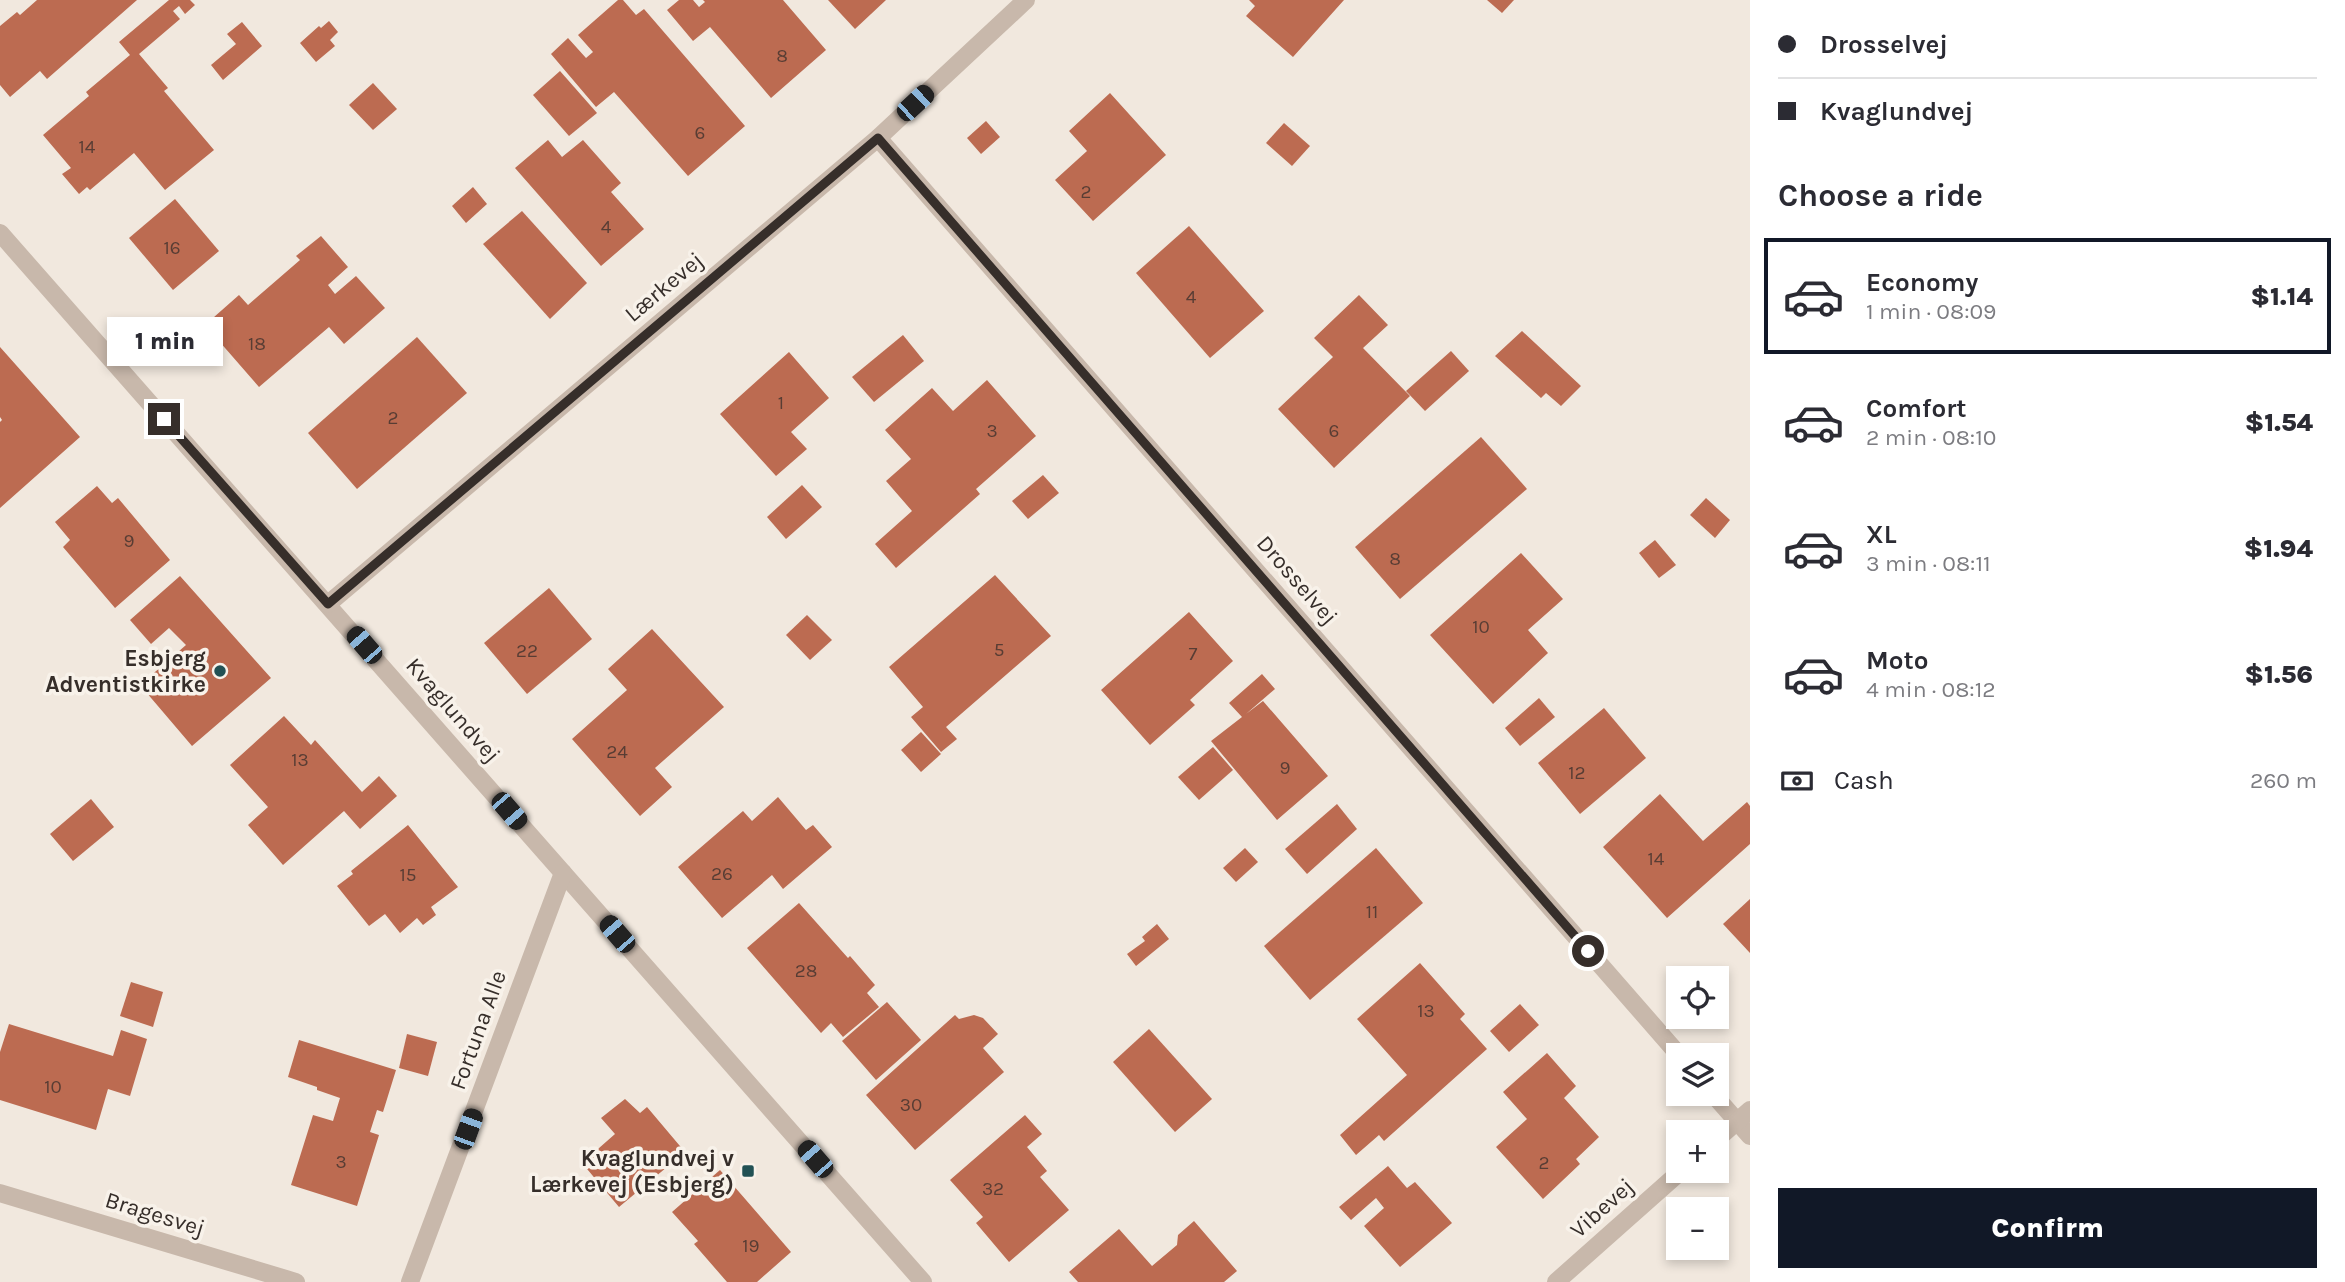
<!DOCTYPE html>
<html lang="en">
<head>
<meta charset="utf-8">
<style>
	:root { --surface:#fff; --page:#f7f7f7; --text:#2b2b33; --muted:#7c7c81; --line:#e1e1e2; --accent:#111827 }
	body { margin:0; font-family:Karla,sans-serif; background:var(--page); color:var(--text); height:100vh; display:flex; flex-direction:column; font-size:26px; white-space:nowrap }
	* { box-sizing:border-box; margin:0 }
	p { font-size:23px; color:var(--muted) }
	.icon { flex:none; width:38px; height:38px; fill:none; stroke:currentColor; stroke-width:2; stroke-linecap:round; stroke-linejoin:round }
	.map { position:relative; flex:1; overflow:hidden }
	.drawer { display:flex; flex-direction:column; background:var(--surface); width:595px }
	.drawer>* { flex:none }
	.guide { display:grid; align-content:center; height:154px; padding:0 28px; background:var(--surface) }
	.buttons { position:absolute; left:1666px; top:966px; display:grid; gap:14px }
	.buttons a { display:grid; place-items:center; width:63px; height:63px; border-radius:0px; background:var(--surface); box-shadow:0 4px 10px #0003; font-size:35px }
	.end { position:absolute; width:32px; height:32px; margin:-16px; border:9px solid #362e2a; background:#fff; box-shadow:0 0 0 4px #fff }
	.from { border-radius:50% }
	.bubble { position:absolute; height:49px; border-radius:0px; background:var(--surface); box-shadow:0 4px 10px #0003; font-size:23px; font-weight:800; line-height:49px; text-align:center }
	.car { position:absolute; width:21px; height:42px; margin:-21px -10px; border-radius:9px; box-shadow:0 0 5px 2px #0007; background:linear-gradient(#222 24%,#8ab4d8 0 40%,#222 0 76%,#8ab4d8 0 86%,#222 0) }
	.guide b { display:flex; align-items:center; gap:24px; height:66px; font-size:26px }
	.guide b+b { border-top:2px solid var(--line) }
	.guide i { width:18px; height:18px; background:var(--text) }
	ul { padding:0; list-style:none }
	li { display:flex; align-items:center; gap:21px; height:116px; margin:0 14px 10px; padding:0 14px; border:4px solid transparent; border-radius:0px }
	li div { flex:1 }
	li b { display:block; font-size:26px }
	li em { font-style:normal; font-weight:800 }
	li.active { border-color:var(--accent) }
	li>.icon { width:63px; height:63px; stroke-width:1.5 }
	h2 { padding:0 28px; font-size:32px; line-height:84px }
	.pay { display:flex; align-items:center; gap:18px; height:77px; padding:0 28px; font-size:26px }
	.pay p { margin-inline-start:auto }
	.button { display:flex; gap:14px; margin-top:auto; padding:14px 28px }
	.button a { flex:1; height:80px; border-radius:0px; background:var(--accent); color:#fff; font-size:28px; font-weight:800; line-height:80px; text-align:center }
	main { display:flex; flex:1; min-height:0 }
	.map>svg:first-child { display:block }
	.building { fill:#bc6b51 }
	.lines { fill:none; stroke-linecap:round; stroke-linejoin:round }
	.minor { stroke:#c8b8ab; stroke-width:18 }
	.route { stroke:#362e2a; stroke-width:9 }
	.poi-dot { fill:#225154; stroke:#f8f2ea; stroke-width:2.5 }
	.labels { text-anchor:middle; dominant-baseline:central; stroke-width:7; stroke-linejoin:round; paint-order:stroke }
	.number-label { font-size:19px; fill:#583d34 }
	.street-label { font-size:23px; fill:#362e2a; stroke:#f8f2ea }
	.poi-label { font-size:23px; font-weight:bold; fill:#362e2a; stroke:#f8f2ea; text-anchor:end }
</style>
</head>
<body>
<main>
<div class="map">
<svg width="1750" height="1282" viewBox="0 0 1750 1282">
	<rect width="100%" height="100%" fill="#f1e8de"/>
	<g class="building">
		<polygon points="37,0 137,0 47,79 40,71 10,97 0,85 0,26 17,12 20,15"/>
		<polygon points="169,0 190,0 195,5 185,14 179,6 173,11 180,19 139,54 168,88 164,91 214,150 165,190 134,153 90,190 87,187 79,194 62,174 71,168 43,135 89,96 86,92 130,55 119,42"/>
		<polygon points="618,0 623,0 636,15 644,9 745,126 688,176 614,92 596,107 551,54 568,38 586,58 593,52 578,35"/>
		<polygon points="679,0 693,0 699,7 705,2 703,0 783,0 826,50 771,98 710,27 693,41 667,10"/>
		<polygon points="828,0 886,0 855,29"/>
		<polygon points="1249,0 1344,0 1293,57 1246,16 1255,6"/>
		<polygon points="1487,0 1514,0 1502,13"/>
		<polygon points="329,21 338,32 330,40 335,46 316,62 300,43 319,26 321,28"/>
		<polygon points="242,22 262,46 223,80 211,65 236,44 227,34"/>
		<polygon points="560,71 597,113 569,136 533,95"/>
		<polygon points="373,83 397,109 373,130 349,105"/>
		<polygon points="1110,93 1166,155 1093,221 1055,180 1087,151 1069,131"/>
		<polygon points="986,121 1000,137 981,154 967,138"/>
		<polygon points="1284,123 1310,146 1292,166 1266,143"/>
		<polygon points="548,140 562,157 583,140 621,183 611,192 644,229 601,266 515,168"/>
		<polygon points="473,187 487,204 466,223 452,206"/>
		<polygon points="175,199 219,251 173,290 129,238"/>
		<polygon points="522,211 587,283 550,319 483,244"/>
		<polygon points="1189,226 1264,311 1210,358 1136,273"/>
		<polygon points="321,236 348,267 328,285 335,294 356,276 385,308 344,344 329,327 259,387 205,325 239,295 248,305 300,260 296,256"/>
		<polygon points="1359,295 1388,325 1363,348 1410,396 1334,468 1278,409 1333,357 1314,338"/>
		<polygon points="1522,331 1581,386 1561,406 1546,393 1541,398 1495,356"/>
		<polygon points="903,335 924,361 874,402 852,377"/>
		<polygon points="417,337 467,393 357,489 308,433"/>
		<polygon points="0,347 80,437 0,508 0,422 2,420 0,417"/>
		<polygon points="1451,351 1469,371 1425,411 1406,391"/>
		<polygon points="789,352 829,398 791,432 807,449 776,476 720,414"/>
		<polygon points="987,380 1036,436 976,489 980,494 896,568 875,544 912,511 886,481 911,459 885,430 932,388 953,411"/>
		<polygon points="1481,437 1527,489 1400,599 1355,547"/>
		<polygon points="1043,475 1059,493 1028,519 1012,501"/>
		<polygon points="802,485 822,507 786,539 767,517"/>
		<polygon points="97,486 112,503 118,498 170,560 115,608 63,547 70,540 55,522"/>
		<polygon points="1706,498 1730,520 1715,538 1690,515"/>
		<polygon points="1655,540 1676,565 1659,578 1639,553"/>
		<polygon points="1521,553 1563,599 1528,630 1548,653 1493,704 1430,635"/>
		<polygon points="995,575 1051,636 946,727 957,739 941,752 911,717 923,707 889,667"/>
		<polygon points="180,576 271,678 192,746 140,685 186,645 169,628 151,644 130,620"/>
		<polygon points="549,588 592,639 527,694 484,643"/>
		<polygon points="1189,612 1233,661 1190,700 1195,705 1150,745 1101,690"/>
		<polygon points="807,615 832,640 810,660 786,635"/>
		<polygon points="652,629 724,707 655,768 672,787 640,816 572,739 627,690 608,669"/>
		<polygon points="1262,674 1275,689 1246,714 1263,701 1328,776 1277,820 1211,741 1242,717 1229,703"/>
		<polygon points="1539,698 1555,717 1520,746 1505,728"/>
		<polygon points="1604,708 1646,758 1580,814 1538,763"/>
		<polygon points="284,716 311,745 315,740 362,792 379,776 397,796 360,829 344,811 283,865 248,825 268,807 230,765"/>
		<polygon points="921,732 941,754 921,772 901,750"/>
		<polygon points="1213,747 1233,770 1199,800 1178,777"/>
		<polygon points="1660,794 1703,841 1747,802 1750,806 1750,844 1667,918 1603,847"/>
		<polygon points="778,797 806,830 813,825 832,847 783,889 772,875 722,918 678,867 743,811 752,821"/>
		<polygon points="91,799 114,827 73,861 50,834"/>
		<polygon points="1337,804 1357,829 1307,874 1285,849"/>
		<polygon points="408,825 458,887 431,907 436,915 423,925 417,918 400,933 385,914 369,926 337,886 353,874 351,871"/>
		<polygon points="1245,848 1258,862 1236,882 1223,868"/>
		<polygon points="1376,848 1423,903 1310,1000 1264,946"/>
		<polygon points="1750,899 1750,953 1723,924"/>
		<polygon points="799,903 848,958 850,956 875,985 867,993 879,1007 843,1037 831,1023 821,1033 747,948"/>
		<polygon points="1157,924 1169,939 1136,966 1127,954 1145,941 1142,937"/>
		<polygon points="1420,963 1465,1014 1460,1019 1487,1049 1384,1141 1379,1135 1356,1155 1340,1135 1407,1075 1357,1019"/>
		<polygon points="131,982 163,992 153,1027 120,1016"/>
		<polygon points="887,1002 921,1040 876,1080 842,1041"/>
		<polygon points="1520,1004 1539,1025 1509,1052 1490,1031"/>
		<polygon points="955,1015 959,1019 974,1015 983,1018 998,1034 983,1048 1004,1072 915,1150 866,1095"/>
		<polygon points="9,1024 113,1056 121,1030 147,1039 130,1096 108,1089 96,1130 0,1100 0,1052"/>
		<polygon points="1149,1029 1212,1099 1175,1132 1113,1062"/>
		<polygon points="407,1034 437,1042 428,1076 399,1068"/>
		<polygon points="299,1040 396,1070 383,1112 377,1110 370,1132 379,1135 357,1206 291,1185 313,1115 333,1121 340,1098 317,1090 317,1087 288,1077"/>
		<polygon points="1547,1053 1576,1086 1564,1098 1599,1137 1576,1159 1580,1164 1543,1199 1496,1147 1527,1119 1503,1092"/>
		<polygon points="625,1099 640,1113 647,1107 685,1152 619,1207 582,1163 615,1134 601,1118"/>
		<polygon points="1025,1115 1042,1134 1027,1147 1047,1171 1040,1177 1069,1210 1009,1262 976,1223 983,1217 950,1180"/>
		<polygon points="1388,1166 1407,1188 1415,1182 1452,1223 1400,1267 1364,1226 1384,1208 1376,1198 1351,1220 1339,1207"/>
		<polygon points="720,1170 791,1252 757,1282 727,1282 694,1244 698,1241 672,1212"/>
		<polygon points="1194,1221 1237,1271 1224,1282 1078,1282 1069,1272 1119,1229 1152,1266 1177,1245 1178,1235"/>
	</g>
	<g class="lines">
		<g class="minor">
			<polyline points="878,138 1679,1055"/>
			<polyline points="0,233 923,1282"/>
			<polyline points="328,604 878,138 1026,0"/>
			<polyline points="1713,1094 1750,1136"/>
			<polyline points="1717,1139 1750,1110"/>
			<polyline points="0,1193 296,1282"/>
			<polyline points="410,1282 563,873"/>
			<polyline points="1556,1282 1681,1171"/>
		</g>
	</g>
	<g class="lines">
		<polyline class="route" points="164,419 328,604 878,138 1588,951"/>
	</g>
	<g class="poi-dot">
		<circle cx="220" cy="671" r="7"/>
		<rect x="741" y="1164" width="14" height="14" rx="3.5"/>
	</g>
	<g class="labels">
		<g class="number-label">
			<text x="782" y="56">8</text>
			<text x="700" y="133">6</text>
			<text x="87" y="147">14</text>
			<text x="1086" y="192">2</text>
			<text x="606" y="227">4</text>
			<text x="172" y="248">16</text>
			<text x="1191" y="297">4</text>
			<text x="257" y="344">18</text>
			<text x="781" y="403">1</text>
			<text x="393" y="418">2</text>
			<text x="992" y="431">3</text>
			<text x="1334" y="431">6</text>
			<text x="129" y="541">9</text>
			<text x="1395" y="559">8</text>
			<text x="1481" y="627">10</text>
			<text x="999" y="650">5</text>
			<text x="527" y="651">22</text>
			<text x="1193" y="654">7</text>
			<text x="617" y="752">24</text>
			<text x="300" y="760">13</text>
			<text x="1285" y="768">9</text>
			<text x="1577" y="773">12</text>
			<text x="1656" y="859">14</text>
			<text x="722" y="874">26</text>
			<text x="408" y="875">15</text>
			<text x="1372" y="912">11</text>
			<text x="806" y="971">28</text>
			<text x="1426" y="1011">13</text>
			<text x="53" y="1087">10</text>
			<text x="911" y="1105">30</text>
			<text x="341" y="1162">3</text>
			<text x="1544" y="1163">2</text>
			<text x="993" y="1189">32</text>
			<text x="751" y="1246">19</text>
		</g>
		<g class="street-label">
			<text transform="translate(664 287) rotate(-40)">Lærkevej</text>
			<text transform="translate(1297 580) rotate(49)">Drosselvej</text>
			<text transform="translate(453 710) rotate(49)">Kvaglundvej</text>
			<text transform="translate(478 1030) rotate(-70)">Fortuna Alle</text>
			<text transform="translate(1602 1208) rotate(-42)">Vibevej</text>
			<text transform="translate(155 1214) rotate(17)">Bragesvej</text>
		</g>
		<g class="poi-label">
			<text x="206" y="658">Esbjerg<tspan x="206" dy="26">Adventistkirke</tspan></text>
			<text x="734" y="1158">Kvaglundvej v<tspan x="734" dy="26">Lærkevej (Esbjerg)</tspan></text>
		</g>
	</g>
</svg>
<div class="buttons">
<a><svg class="icon" aria-label="locate" viewBox="0 0 24 24"><circle cx="12" cy="12" r="6"/><path d="M12 2v4M12 18v4M2 12h4M18 12h4"/></svg></a>
<a><svg class="icon" aria-label="layers" viewBox="0 0 24 24"><path d="M12 4l9 5-9 5-9-5zM3 14l9 5 9-5"/></svg></a>
<a>+</a>
<a>−</a>
</div>
<i class="end from" style="left:1588px;top:951px"></i>
<i class="end" style="left:164px;top:419px"></i>
<div class="bubble" style="left:107px;top:317px;width:116px">1 min</div>
<i class="car" style="left:915px;top:103px;rotate:47deg"></i>
<i class="car" style="left:364px;top:645px;rotate:319deg"></i>
<i class="car" style="left:509px;top:811px;rotate:139deg"></i>
<i class="car" style="left:617px;top:934px;rotate:319deg"></i>
<i class="car" style="left:468px;top:1129px;rotate:20deg"></i>
<i class="car" style="left:815px;top:1159px;rotate:319deg"></i>
</div>
<section class="drawer">
<div class="guide">
<b><i class="from"></i>Drosselvej</b>
<b><i></i>Kvaglundvej</b>
</div>
<h2>Choose a ride</h2>
<ul>
<li class="active"><svg class="icon" aria-label="car" viewBox="0 0 24 24"><path d="M5 17H2v-5l4-1 3-4h7l3 4 3 1v5h-3M9 17h6M6 11h13"/><circle cx="7" cy="17" r="2"/><circle cx="17" cy="17" r="2"/></svg><div><b>Economy</b><p>1 min · 08:09</p></div><em>$1.14</em></li>
<li><svg class="icon" aria-label="car" viewBox="0 0 24 24"><path d="M5 17H2v-5l4-1 3-4h7l3 4 3 1v5h-3M9 17h6M6 11h13"/><circle cx="7" cy="17" r="2"/><circle cx="17" cy="17" r="2"/></svg><div><b>Comfort</b><p>2 min · 08:10</p></div><em>$1.54</em></li>
<li><svg class="icon" aria-label="car" viewBox="0 0 24 24"><path d="M5 17H2v-5l4-1 3-4h7l3 4 3 1v5h-3M9 17h6M6 11h13"/><circle cx="7" cy="17" r="2"/><circle cx="17" cy="17" r="2"/></svg><div><b>XL</b><p>3 min · 08:11</p></div><em>$1.94</em></li>
<li><svg class="icon" aria-label="car" viewBox="0 0 24 24"><path d="M5 17H2v-5l4-1 3-4h7l3 4 3 1v5h-3M9 17h6M6 11h13"/><circle cx="7" cy="17" r="2"/><circle cx="17" cy="17" r="2"/></svg><div><b>Moto</b><p>4 min · 08:12</p></div><em>$1.56</em></li>
</ul>
<div class="pay"><svg class="icon" aria-label="cash" viewBox="0 0 24 24"><path d="M3 7h18v10H3z"/><circle cx="12" cy="12" r="2"/></svg>Cash<p>260 m</p></div>
<div class="button"><a>Confirm</a></div>
</section>
</main>
</body>
</html>
